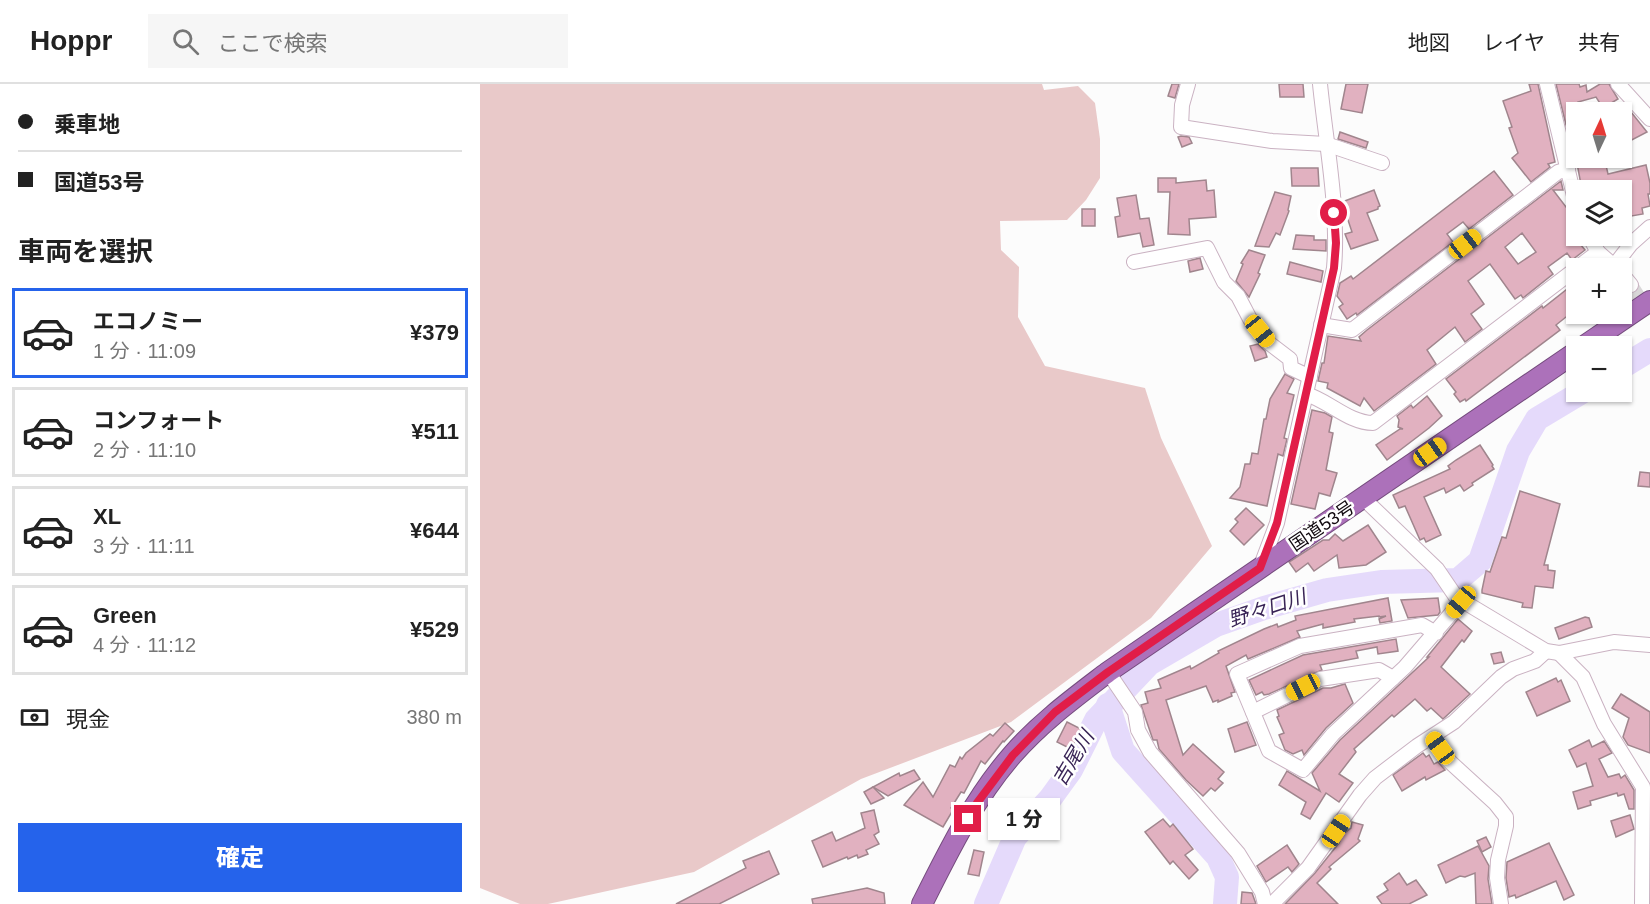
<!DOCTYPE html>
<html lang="ja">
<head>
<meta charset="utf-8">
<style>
	:root { --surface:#fff; --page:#f6f6f6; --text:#222; --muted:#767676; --line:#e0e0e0; --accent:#2563eb }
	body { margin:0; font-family:Arial,"Noto Sans JP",sans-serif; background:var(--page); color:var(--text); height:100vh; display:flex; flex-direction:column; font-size:22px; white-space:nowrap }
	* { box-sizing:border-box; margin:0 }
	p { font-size:20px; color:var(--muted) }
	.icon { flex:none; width:33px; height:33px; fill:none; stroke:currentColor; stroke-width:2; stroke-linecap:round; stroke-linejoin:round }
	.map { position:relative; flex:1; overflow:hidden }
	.sheet { display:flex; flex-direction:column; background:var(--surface); width:480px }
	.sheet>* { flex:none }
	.top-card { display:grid; align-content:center; height:132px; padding:0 18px; background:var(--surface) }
	.needle { width:39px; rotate:4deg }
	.tools { position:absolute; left:1086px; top:18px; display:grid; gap:12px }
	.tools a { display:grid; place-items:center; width:66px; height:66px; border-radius:0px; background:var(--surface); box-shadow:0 2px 4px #0004; font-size:30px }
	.end { position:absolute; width:27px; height:27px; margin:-14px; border:8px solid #e11d48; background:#fff; box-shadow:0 0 0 3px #fff }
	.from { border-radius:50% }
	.bubble { position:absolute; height:42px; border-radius:0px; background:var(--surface); box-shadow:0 2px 4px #0004; font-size:20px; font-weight:800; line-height:42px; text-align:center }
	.car { position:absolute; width:18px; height:36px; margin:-18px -9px; border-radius:8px; box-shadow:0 0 4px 2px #0007; background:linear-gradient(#f5c518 24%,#345 0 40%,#f5c518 0 76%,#345 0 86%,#f5c518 0) }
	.top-card b { display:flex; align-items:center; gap:21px; height:57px; font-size:22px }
	.top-card b+b { border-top:2px solid var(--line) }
	.top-card i { width:15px; height:15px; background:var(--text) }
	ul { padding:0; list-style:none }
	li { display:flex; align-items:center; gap:18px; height:90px; margin:0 12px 9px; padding:0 6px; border:3px solid var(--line); border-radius:0px }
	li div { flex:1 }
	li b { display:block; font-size:22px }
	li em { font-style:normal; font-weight:800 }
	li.current { border-color:var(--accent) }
	li>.icon { width:54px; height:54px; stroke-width:1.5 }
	h2 { padding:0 18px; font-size:27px; line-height:72px }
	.pay { display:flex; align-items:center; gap:15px; height:66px; padding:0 18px; font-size:22px }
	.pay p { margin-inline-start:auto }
	.action { display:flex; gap:12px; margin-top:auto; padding:12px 18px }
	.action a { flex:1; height:69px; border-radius:0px; background:var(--accent); color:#fff; font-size:24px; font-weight:800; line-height:69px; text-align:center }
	header { display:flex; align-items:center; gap:36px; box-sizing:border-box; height:84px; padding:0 30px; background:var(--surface); border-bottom:2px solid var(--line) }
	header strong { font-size:28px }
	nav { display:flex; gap:33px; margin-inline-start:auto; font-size:21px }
	.search { width:420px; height:54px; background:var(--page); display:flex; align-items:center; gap:15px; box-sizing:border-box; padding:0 21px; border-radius:0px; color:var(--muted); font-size:22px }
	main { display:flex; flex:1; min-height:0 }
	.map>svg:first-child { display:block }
	.green { fill:#e9c9c9 }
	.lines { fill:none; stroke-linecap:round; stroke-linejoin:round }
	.river { stroke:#e5dafb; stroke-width:24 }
	.building { fill:#e1b1c0; stroke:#a0858d; stroke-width:1.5; fill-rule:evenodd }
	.minor-tunnel { stroke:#d9d7d8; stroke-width:14; stroke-dasharray:14 7; stroke-linecap:butt }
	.minor-casing { stroke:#cab2c2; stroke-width:16 }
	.highway-casing { stroke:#754c7e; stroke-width:22 }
	.minor { stroke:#fff; stroke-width:14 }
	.highway { stroke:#ac71ba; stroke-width:20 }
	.route { stroke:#e11d48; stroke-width:8 }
	.labels { text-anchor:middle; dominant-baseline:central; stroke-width:5; stroke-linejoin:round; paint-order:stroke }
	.street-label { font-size:18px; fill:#10080e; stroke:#fff }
	.water-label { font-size:20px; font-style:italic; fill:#392456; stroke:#fff }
</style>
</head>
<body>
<header>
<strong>Hoppr</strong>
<div class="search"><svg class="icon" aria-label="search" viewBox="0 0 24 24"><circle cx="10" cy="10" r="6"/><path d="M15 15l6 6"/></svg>ここで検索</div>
<nav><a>地図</a><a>レイヤ</a><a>共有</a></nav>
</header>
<main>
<section class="sheet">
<div class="top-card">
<b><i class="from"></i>乗車地</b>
<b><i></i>国道53号</b>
</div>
<h2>車両を選択</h2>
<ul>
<li class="current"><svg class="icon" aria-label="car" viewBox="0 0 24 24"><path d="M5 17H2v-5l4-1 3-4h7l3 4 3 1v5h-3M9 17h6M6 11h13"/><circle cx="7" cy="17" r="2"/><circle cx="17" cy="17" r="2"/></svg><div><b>エコノミー</b><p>1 分 · 11:09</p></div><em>¥379</em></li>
<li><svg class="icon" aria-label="car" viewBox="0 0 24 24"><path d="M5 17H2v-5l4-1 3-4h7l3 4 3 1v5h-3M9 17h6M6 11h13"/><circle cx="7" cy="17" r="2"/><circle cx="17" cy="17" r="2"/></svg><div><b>コンフォート</b><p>2 分 · 11:10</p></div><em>¥511</em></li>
<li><svg class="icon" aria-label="car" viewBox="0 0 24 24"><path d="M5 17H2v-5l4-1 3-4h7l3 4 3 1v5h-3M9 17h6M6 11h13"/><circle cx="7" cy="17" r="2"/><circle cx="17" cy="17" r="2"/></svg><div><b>XL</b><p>3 分 · 11:11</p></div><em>¥644</em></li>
<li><svg class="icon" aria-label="car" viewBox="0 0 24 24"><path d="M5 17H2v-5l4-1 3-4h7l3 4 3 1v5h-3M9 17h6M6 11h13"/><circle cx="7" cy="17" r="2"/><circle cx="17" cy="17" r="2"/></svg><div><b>Green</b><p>4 分 · 11:12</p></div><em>¥529</em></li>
</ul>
<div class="pay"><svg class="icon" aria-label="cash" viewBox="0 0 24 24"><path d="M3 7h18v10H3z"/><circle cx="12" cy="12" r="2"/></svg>現金<p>380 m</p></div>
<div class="action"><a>確定</a></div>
</section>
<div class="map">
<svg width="1170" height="820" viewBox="0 0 1170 820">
	<rect width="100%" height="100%" fill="#fcfcfc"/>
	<polygon class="green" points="0,0 562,0 564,6 598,2 615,19 620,55 620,94 606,116 587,136 520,137 521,166 539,183 538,233 565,282 665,304 681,354 732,462 671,534 531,638 381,695 214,788 68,820 40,820 0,804"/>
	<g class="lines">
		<g class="river">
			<polyline points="1142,283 1170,266"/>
			<polyline points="628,621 643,667 738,773 747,793 745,820"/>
			<polyline points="506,820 535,753 570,715 591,686 616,636 669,580 736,541 784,524 847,506 901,498 978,496 1000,477 1038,367 1057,335 1102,308"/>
		</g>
	</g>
	<g class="building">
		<polygon points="692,0 699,0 695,14 688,12"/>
		<polygon points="799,0 823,0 824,13 800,13"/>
		<polygon points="866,0 888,0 882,29 861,25"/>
		<polygon points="1049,0 1058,0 1075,78 1068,80 1070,83 1051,98 1032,74 1038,69 1029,44 1032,43 1023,17 1051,7"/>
		<polygon points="1076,0 1099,0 1100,3 1106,1 1107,8 1120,0 1129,0 1138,15 1123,24 1116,13 1098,18 1101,28 1096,28 1096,51 1089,53"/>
		<polygon points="1151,28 1167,48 1146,59 1142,49 1142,33"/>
		<polygon points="860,48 888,58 886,64 858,55"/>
		<polygon points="701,52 709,53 712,59 702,63 698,53"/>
		<polygon points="1096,74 1119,74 1121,78 1125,77 1128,90 1166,81 1170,99 1170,110 1168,110 1170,122 1162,124 1163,130 1146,133 1142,106 1102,106"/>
		<polygon points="811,84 838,84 839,102 812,102"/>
		<polygon points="1014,87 1033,111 989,145 983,138 967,150 973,158 877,231 876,229 867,235 859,223 863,220 857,212 860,199 871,192 873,195"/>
		<polygon points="678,94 696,94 696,99 726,96 727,107 734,106 736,133 709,135 710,151 688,150 690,108 678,108"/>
		<path d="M1081 97 1083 106H1073L1096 136V155L1105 166 1092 176 1087 169 1068 183 1073 190 1043 214 1041 211 1035 215 1010 180 988 197 1004 220 991 230 1002 245 985 258 975 243 947 266 956 280 894 327 884 314 880 322 847 304 848 299 838 297 842 279H844L848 252 881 257 879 253 887 246ZM1042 149 1056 168 1038 180 1025 163Z"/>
		<polygon points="894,106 900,122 898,123 898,125 887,129 898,156 871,165 865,150 872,148 862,118"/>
		<polygon points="795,108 811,112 808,126 809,127 800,151 796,149 789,163 775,162"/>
		<polygon points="656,111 660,135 669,134 674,161 663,163 660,149 638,153 635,133 640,132 637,114"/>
		<rect x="602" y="125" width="13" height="17"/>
		<polygon points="816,151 834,152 834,156 846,156 846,167 813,165"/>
		<polygon points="769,166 785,171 778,189 780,190 769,213 756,197 763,180 761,179"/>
		<polygon points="720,174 723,185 710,188 708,177"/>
		<polygon points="810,178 843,187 841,198 807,190"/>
		<polygon points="1096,198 1096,225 1076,241 1080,246 986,317 985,315 980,318 974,310 976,308 966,295 1062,222 1063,224"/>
		<polygon points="778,260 785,267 787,273 775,277 770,262"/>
		<polygon points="805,290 814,295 807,309 814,311 804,354 807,355 803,372 798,370 787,422 750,414 760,403 765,380 770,380 772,369 778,370 784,335 786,335 790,315"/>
		<polygon points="947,312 962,332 949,344 907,376 896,361 920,345 923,345 918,343 919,336 917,332 931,321 933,324"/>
		<polygon points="832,326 845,329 852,333 849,348 853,349 846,386 857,389 850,412 839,409 835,425 811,420"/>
		<polygon points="1000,361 1013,381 1012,382 1014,385 992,399 993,401 984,407 980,401 966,409 964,404 944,413 961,451 946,458 944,454 940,456 925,422 919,424 913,411 970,385 968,382 976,376"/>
		<polygon points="1160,388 1170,389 1170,403 1158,402"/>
		<polygon points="1040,407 1080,420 1064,481 1068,481 1068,486 1075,487 1073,504 1055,502 1052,524 1042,523 1043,519 1002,509 1002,506 1006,487 1010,488 1022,453 1026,454"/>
		<polygon points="766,424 784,441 764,461 750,447 758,438 755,435"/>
		<polygon points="888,441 906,468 886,481 859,484 857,471 834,487 828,479 816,488 809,478 843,456 849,456 855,450 863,457"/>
		<polygon points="908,514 912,537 900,539 899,535 906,532 899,533 899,532 874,535 875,538 843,544 843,540 817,547 820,553 768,575 766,571 746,582 755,608 751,609 752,612 738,618 738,616 733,618 726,602 686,616 703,671 713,660 744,688 738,695 743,699 735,707 731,704 723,712 706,696 679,665 677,656 673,656 661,621 668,619 665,608 681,604 678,596 710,582 711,585 739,569 738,567 784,545 797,540 798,543 816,536 815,532"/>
		<polygon points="958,514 960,528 958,531 928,534 921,516"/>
		<polygon points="1105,533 1109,534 1112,543 1079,555 1075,544"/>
		<polygon points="978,535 992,547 984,558 982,556 961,583 990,610 963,635 951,624 947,627 935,615 914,633 912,631 874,665 876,668 859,690 873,699 859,718 846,709 830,735 821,730 826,718 799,701 807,687 840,707 832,689 860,656 949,573 947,573"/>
		<polygon points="916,555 918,567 898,570 897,563 876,567 878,574 840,581 842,586 789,610 784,611 782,608 776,611 769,596 823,571"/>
		<polygon points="1021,568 1024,578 1014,580 1011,570"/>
		<polygon points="1076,594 1078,598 1081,596 1090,617 1057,632 1046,608"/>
		<polygon points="865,600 873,619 846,644 824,671 822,666 813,670 805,666 799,651 804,649 797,633 799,632 797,626 843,604 851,604"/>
		<polygon points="1141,610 1170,628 1170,669 1148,661 1143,653 1149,634 1132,624"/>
		<polygon points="587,638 601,645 591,665 577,658"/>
		<polygon points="767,638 776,661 755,668 748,645"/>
		<polygon points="525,639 534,647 524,658 523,657 505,680 501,677 484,709 481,708 471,724 473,726 463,743 424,721 443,698 453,713 470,681 475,683 480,673 482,675 486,669 510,650 513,652"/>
		<polygon points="1109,656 1112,663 1124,657 1132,669 1119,675 1128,693 1139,690 1141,694 1145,691 1154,706 1154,725 1149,725 1144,710 1138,712 1137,709 1110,717 1111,721 1098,725 1093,708 1113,702 1106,679 1097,683 1089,666"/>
		<polygon points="943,669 946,673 949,671 954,680 958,678 965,686 946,696 945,693 922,707 913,691"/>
		<polygon points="434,686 440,695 408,712 393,703 419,689 420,692"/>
		<polygon points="393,703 404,714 391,720 384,708"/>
		<polygon points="394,726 399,748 394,751 399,760 386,766 388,770 378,774 377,771 368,775 367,773 343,783 332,757 352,748 356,757 385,744 381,729"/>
		<polygon points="1150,731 1154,745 1136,753 1131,737"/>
		<polygon points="683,735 690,743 693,740 713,765 705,771 718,786 709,795 693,777 690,780 665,748"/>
		<polygon points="872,738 883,741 878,755 880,757 849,783 851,785 837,799 858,820 805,820 835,789 859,759 862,751 871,744"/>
		<polygon points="1006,753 1011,763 1002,768 997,757"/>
		<polygon points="1069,759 1094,811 1084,816 1076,797 1036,814 1035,811 1029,813 1026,794 1027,778"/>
		<polygon points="807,761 819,780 812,788 808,783 786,798 777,782"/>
		<polygon points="998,762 1009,782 1008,795 1012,820 996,820 995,789 985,793 980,792 966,799 958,781"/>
		<polygon points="494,766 504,768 499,792 488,790"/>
		<polygon points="289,767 299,790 239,820 196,820 266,784 263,777"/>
		<polygon points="919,789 927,801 936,796 947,811 929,820 902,820 897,813 908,806 904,800"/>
		<polygon points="387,804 404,809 405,820 333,820 332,815"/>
		<polygon points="762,808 772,809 776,820 761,820"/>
	</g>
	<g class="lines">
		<polyline class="minor-tunnel" points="1151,201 1170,231"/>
		<defs>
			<g id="minor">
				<polyline points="708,0 702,21 701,43 792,57 846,60 902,79"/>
				<polyline points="1067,0 1096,120"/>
				<polyline points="1138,0 1170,35"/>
				<polyline points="1109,152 1118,168 1134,182"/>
				<polyline points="654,178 727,164 744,198 758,212 770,235 789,259 810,275 811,284 830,293"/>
				<polyline points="1137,184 1134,182 1151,160 1170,143"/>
				<polyline points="1142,190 1151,201"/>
				<polyline points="841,241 872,246 1078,88 1088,85"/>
				<path d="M826 310C849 317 869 339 893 339L1118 168"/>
				<polyline points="883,414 957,485 976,513 1066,567 1079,569 1134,558 1170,561"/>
				<path d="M780 484 797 439 854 184C859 124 846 60 840 0"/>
				<polyline points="956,549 942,541 820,562 757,590 789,667 823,686 853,650 925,583 981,518"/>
				<polyline points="1079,569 1103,593 1124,640 1163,703 1162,820"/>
				<polyline points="628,588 655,628 658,646 670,668 758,769 782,808 785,820"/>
				<polyline points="773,628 840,595 899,586 913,594"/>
				<polyline points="952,653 968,676 1015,719 1026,733 1026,742 1018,776 1017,794 1021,820"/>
				<polyline points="792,820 828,784 880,711 895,694 937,662 974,638 1021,593 1033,585 1055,577 1066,567"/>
			</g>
			<g id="highway">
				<polyline points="1104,262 1170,217"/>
				<path d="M442 820C468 768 495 713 533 670 561 638 594 614 628 588L1096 268"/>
			</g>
		</defs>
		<use href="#minor" class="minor-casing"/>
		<use href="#highway" class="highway-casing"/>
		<use href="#minor" class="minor"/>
		<use href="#highway" class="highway"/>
	</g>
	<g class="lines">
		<polyline class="route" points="488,735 497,719 533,671 575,628 628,588 780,484 797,439 854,184 856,159 854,129"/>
	</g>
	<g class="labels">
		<g class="street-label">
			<text transform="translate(842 442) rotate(-34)">国道53号</text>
		</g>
		<g class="water-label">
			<text transform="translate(787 524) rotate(-18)">野々口川</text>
			<text transform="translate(593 674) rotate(-59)">吉尾川</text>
		</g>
	</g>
</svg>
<div class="tools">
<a><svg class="needle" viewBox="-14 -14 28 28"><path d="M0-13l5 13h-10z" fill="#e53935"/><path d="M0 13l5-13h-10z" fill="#767676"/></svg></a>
<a><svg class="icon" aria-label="layers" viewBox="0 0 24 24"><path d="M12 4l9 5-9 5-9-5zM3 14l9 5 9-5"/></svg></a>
<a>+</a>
<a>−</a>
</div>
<i class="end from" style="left:854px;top:129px"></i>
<i class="end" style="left:488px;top:735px"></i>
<div class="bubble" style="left:508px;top:714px;width:72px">1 分</div>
<i class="car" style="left:985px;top:160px;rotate:52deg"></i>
<i class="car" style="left:780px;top:247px;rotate:141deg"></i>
<i class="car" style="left:950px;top:368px;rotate:55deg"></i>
<i class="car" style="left:981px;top:518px;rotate:220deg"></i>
<i class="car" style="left:823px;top:603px;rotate:243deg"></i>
<i class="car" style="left:960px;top:664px;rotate:324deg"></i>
<i class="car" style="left:856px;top:747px;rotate:34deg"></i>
</div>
</main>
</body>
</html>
